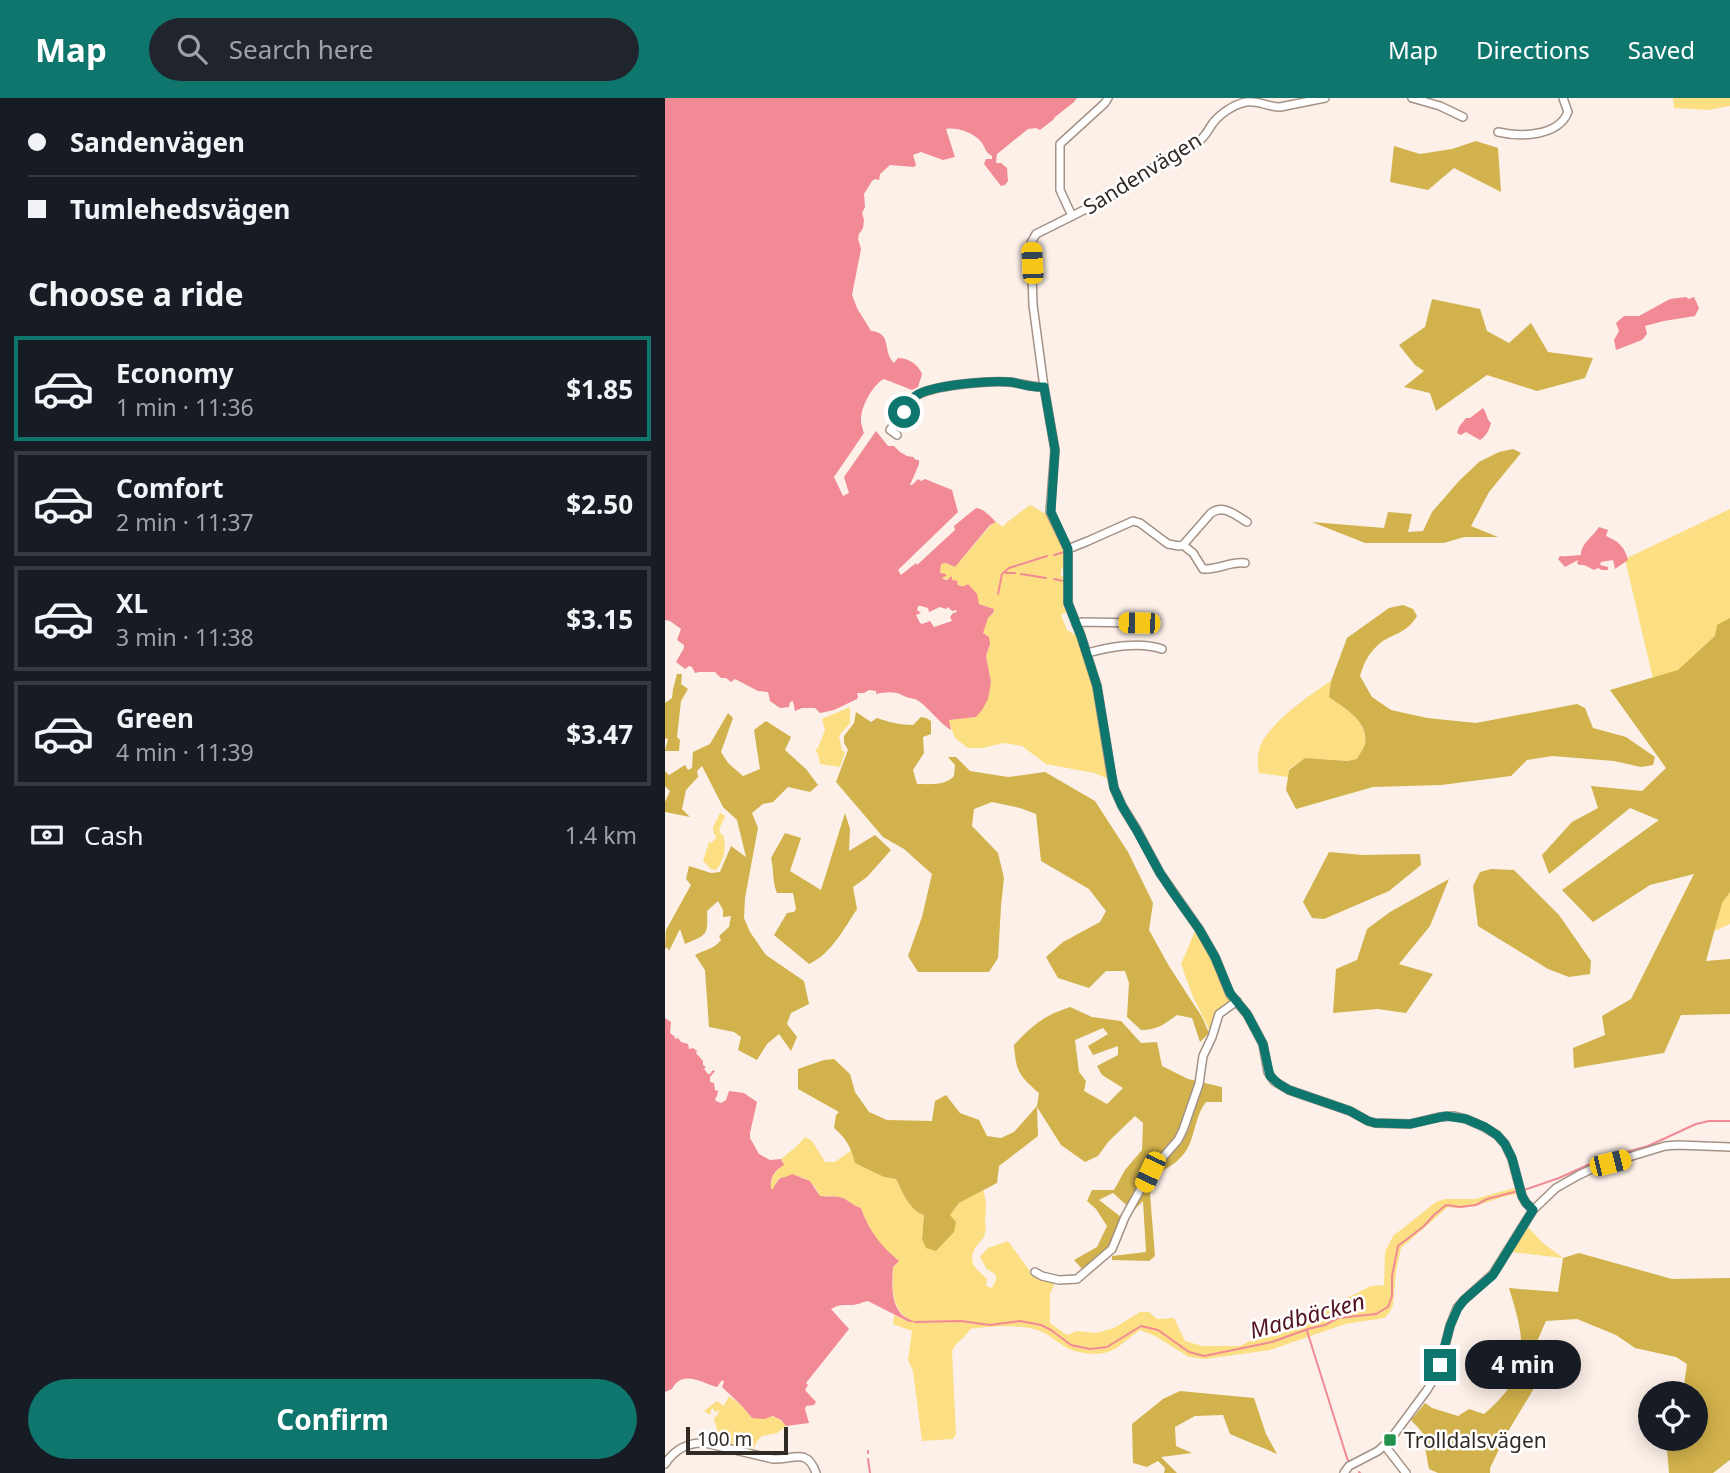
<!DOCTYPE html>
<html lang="en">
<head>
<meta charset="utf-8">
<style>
	:root { --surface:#171b24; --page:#20242c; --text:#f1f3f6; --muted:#9ea1a6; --line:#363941; --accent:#0f766e }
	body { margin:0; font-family:"Noto Sans",sans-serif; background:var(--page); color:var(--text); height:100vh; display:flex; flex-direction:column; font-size:26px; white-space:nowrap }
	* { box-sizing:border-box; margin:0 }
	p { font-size:23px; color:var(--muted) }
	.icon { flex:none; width:38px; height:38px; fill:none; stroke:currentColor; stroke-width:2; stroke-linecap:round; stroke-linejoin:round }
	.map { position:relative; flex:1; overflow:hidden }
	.details { display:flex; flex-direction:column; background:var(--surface); width:665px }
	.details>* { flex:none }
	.banner { display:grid; align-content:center; height:154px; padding:0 28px; background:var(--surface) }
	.tools { position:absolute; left:973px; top:1283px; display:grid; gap:14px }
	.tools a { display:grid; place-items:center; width:70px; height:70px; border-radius:50%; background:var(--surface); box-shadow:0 4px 18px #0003; font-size:35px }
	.scale { position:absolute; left:21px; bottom:18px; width:102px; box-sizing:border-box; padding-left:7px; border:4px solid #312a25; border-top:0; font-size:19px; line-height:24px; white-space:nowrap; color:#312a25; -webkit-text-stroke:5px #fff; paint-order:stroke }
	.end { position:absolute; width:32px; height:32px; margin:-16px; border:9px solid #0f766e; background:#fff; box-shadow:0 0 0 4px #fff }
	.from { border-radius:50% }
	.bubble { position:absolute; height:49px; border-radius:24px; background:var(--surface); box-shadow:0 4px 18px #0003; font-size:23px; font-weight:700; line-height:49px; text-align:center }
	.car { position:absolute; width:21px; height:42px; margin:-21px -10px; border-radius:9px; box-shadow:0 0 5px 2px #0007; background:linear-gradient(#f5c518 24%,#345 0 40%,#f5c518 0 76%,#345 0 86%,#f5c518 0) }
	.banner b { display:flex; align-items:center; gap:24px; height:66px; font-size:26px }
	.banner b+b { border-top:2px solid var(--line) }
	.banner i { width:18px; height:18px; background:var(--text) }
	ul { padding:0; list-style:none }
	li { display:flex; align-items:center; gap:21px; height:105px; margin:0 14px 10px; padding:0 14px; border:4px solid var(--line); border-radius:0px }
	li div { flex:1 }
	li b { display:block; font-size:26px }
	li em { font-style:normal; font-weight:700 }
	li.current { border-color:var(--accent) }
	li>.icon { width:63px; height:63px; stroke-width:1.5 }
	h2 { padding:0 28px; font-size:32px; line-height:84px }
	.pay { display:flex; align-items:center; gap:18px; height:77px; padding:0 28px; font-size:26px }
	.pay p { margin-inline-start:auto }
	.cta { display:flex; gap:14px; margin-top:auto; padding:14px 28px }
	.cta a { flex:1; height:80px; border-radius:42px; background:var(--accent); color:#fff; font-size:28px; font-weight:700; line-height:80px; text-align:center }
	header { display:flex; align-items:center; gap:42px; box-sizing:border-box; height:98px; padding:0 35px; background:var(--accent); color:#fff }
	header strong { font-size:33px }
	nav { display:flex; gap:38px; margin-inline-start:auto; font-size:24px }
	.search { width:490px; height:63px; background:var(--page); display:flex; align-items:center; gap:18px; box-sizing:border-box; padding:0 24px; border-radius:38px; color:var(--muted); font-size:26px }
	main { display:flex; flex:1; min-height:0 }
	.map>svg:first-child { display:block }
	.green { fill:#fcdf83 }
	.forest { fill:#d2b24c; fill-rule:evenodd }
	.water { fill:#f18a95; fill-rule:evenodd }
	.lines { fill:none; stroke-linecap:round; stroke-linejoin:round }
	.stream { stroke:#f18a95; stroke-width:2 }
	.minor-casing { stroke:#a49286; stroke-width:10 }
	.minor { stroke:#fff; stroke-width:7 }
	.route { stroke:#0f766e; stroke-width:9 }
	.poi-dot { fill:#20924c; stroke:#fff; stroke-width:2.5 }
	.labels { text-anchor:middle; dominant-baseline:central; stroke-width:5; stroke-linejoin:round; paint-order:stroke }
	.street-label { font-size:21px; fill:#312a25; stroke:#fff }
	.poi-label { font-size:21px; fill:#312a25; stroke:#fff; text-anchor:start }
	.water-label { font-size:23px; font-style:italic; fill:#531320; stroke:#fff }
</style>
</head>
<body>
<header>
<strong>Map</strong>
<div class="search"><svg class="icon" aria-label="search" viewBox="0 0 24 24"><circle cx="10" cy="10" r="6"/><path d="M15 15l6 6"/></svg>Search here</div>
<nav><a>Map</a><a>Directions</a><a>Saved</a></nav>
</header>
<main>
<section class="details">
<div class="banner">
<b><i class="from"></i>Sandenvägen</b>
<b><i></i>Tumlehedsvägen</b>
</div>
<h2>Choose a ride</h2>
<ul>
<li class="current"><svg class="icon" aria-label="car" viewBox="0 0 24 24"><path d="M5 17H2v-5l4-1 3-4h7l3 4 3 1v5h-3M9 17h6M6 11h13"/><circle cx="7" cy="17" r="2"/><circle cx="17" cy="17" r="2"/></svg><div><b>Economy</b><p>1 min · 11:36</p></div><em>$1.85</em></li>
<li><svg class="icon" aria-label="car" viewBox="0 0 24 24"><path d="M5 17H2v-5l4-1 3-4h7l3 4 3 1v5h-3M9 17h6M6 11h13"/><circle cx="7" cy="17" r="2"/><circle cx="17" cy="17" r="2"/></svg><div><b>Comfort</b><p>2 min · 11:37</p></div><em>$2.50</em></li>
<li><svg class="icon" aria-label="car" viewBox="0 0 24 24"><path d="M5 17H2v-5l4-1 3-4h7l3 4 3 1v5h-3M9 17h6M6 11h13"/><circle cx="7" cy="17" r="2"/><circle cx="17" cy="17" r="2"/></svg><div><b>XL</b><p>3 min · 11:38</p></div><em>$3.15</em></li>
<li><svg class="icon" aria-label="car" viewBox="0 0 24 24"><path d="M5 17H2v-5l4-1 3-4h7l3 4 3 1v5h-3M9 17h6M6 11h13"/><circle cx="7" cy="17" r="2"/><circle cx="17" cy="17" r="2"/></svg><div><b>Green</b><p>4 min · 11:39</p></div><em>$3.47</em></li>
</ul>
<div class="pay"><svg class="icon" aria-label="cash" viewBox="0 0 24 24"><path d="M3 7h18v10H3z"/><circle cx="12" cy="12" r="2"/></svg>Cash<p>1.4 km</p></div>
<div class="cta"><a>Confirm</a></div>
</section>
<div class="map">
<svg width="1065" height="1375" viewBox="0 0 1065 1375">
	<rect width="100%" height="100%" fill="#fcf0e8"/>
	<g class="green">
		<polygon points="1008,0 1065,0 1065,8 1043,12 1009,10"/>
		<polygon points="365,407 381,416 384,419 399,448 401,470 396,471 396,478 401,479 398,507 402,514 396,517 402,532 412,538 428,587 442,672 444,681 429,675 381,666 357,648 338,645 318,650 303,650 290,640 283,622 311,619 326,584 321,558 325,546 317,535 323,520 328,515 329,511 314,506 299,489 292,486 293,483 288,483 286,481 278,481 275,475 276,466 281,465 290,469 326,427 331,424 338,429 341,425"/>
		<polygon points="1065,411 1065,826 1047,834 960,461"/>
		<path d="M666 583 664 599C679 610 703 622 700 646 699 650 695 656 692 661L682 663 640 660 624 671 623 679 594 675C592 664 592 652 598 642 613 619 643 598 666 583Z"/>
		<polygon points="185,609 185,625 174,638 177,652 180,654 175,669 155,666 153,656 150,652 153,650 160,632 157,621"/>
		<path d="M55 715 60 718 54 732 56 736 58 737C62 747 59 764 51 772L46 771 38 763 44 744 46 745 51 740V738L49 736 48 729Z"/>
		<polygon points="531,831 539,844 566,900 566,904 546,935 528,899 516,866"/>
		<path d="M140 1039 147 1043 160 1064H170L187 1052 219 1079 231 1081C238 1095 244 1112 259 1117L257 1141 285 1117 294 1105 318 1092C322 1105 321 1108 320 1121 320 1127 322 1132 319 1138 318 1141 314 1145 312 1147 301 1164 310 1170 322 1181L321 1188 327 1190 331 1182V1177L321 1170 315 1159 323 1150 343 1143 369 1179 390 1185 385 1196V1225L402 1237 412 1233 431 1235 449 1230 475 1214H484L492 1221 509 1220 520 1243 537 1248H575L589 1241 611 1238 622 1233 645 1215 666 1208 706 1188 719 1187 720 1154 728 1138 771 1104 780 1101H810L849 1090 852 1096C825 1100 812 1113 783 1109L736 1150 731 1173 728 1207 724 1215 719 1220 680 1226 605 1252 540 1261 524 1259 490 1238 475 1232C463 1239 454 1252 439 1255 430 1257 411 1255 402 1250 393 1245 385 1237 375 1233 358 1226 324 1228 305 1231 300 1241 292 1242 287 1253L291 1336 288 1341 257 1343 248 1273 243 1262 247 1233 228 1226 229 1217 244 1224 246 1222C226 1214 227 1187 228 1169L234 1163C216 1149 203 1132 196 1110 188 1108 182 1100 174 1099 167 1098 161 1099 155 1098 146 1078 133 1075 113 1081L108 1092 106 1091C106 1071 115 1075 118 1063L116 1061 132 1048Z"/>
		<polygon points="862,1128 878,1145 898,1160 846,1154"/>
		<path d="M64 1298 77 1308 87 1320C103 1318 110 1315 121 1328L112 1335 97 1338 92 1343 88 1352 56 1345 49 1321 54 1314 53 1312 51 1314 47 1310 45 1317 39 1313 52 1303 59 1308Z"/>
	</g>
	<g class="forest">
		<polygon points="811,43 833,50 836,94 789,70 763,92 725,84 729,48 755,56 787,51"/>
		<polygon points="767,201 815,211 822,233 844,245 866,225 883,254 928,260 920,280 872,293 822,277 771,313 765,295 739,289 759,273 750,267 734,247 760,229"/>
		<polygon points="848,351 856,355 824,394 806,428 833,439 799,439 779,445 700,445 647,424 719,430 723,414 747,416 743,434 758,433 767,414 794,383 814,364 834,354"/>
		<path d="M738 507 748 511 752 518C740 538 725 535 712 548 703 556 698 567 695 578L707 599 726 612 762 620 811 625 912 606 920 610 928 630 961 639 990 659 988 667 976 669 949 663 887 658 862 662 846 678 776 687 708 689 631 711 621 692 624 672 640 660 682 663 692 661C694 657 699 650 700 646 704 623 679 610 664 599L666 583 682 540 724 510Z"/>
		<polygon points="1065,520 1065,794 1057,805 1041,863 1065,861 1065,916 1016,917 999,955 909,970 908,950 940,937 937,918 966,901 1029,776 985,787 928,824 897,792 994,722 965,710 884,776 877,757 907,724 933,710 926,688 977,693 1001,670 945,592 1013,572 1050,538 1052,527"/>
		<polygon points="12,576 17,576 16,586 23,591 16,603 12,639 15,642 14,653 0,653 3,641 0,640 0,605 7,600 8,591"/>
		<path d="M191 614 206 624 212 620C224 624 234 627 248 627L256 619 261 620 266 623V636L258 639 259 655 248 672 252 686C265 686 280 688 289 678L290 667 283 659H291L305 673 343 679 380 674 430 703 463 754 488 805 484 832 504 868 537 919 544 935 535 944 527 920 512 917C499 926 493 932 476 932L462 919 464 885 460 873H441L424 890 393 880 381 859 398 844 435 824 441 813 424 791 376 763 371 716 355 710 327 704 309 711 307 728 333 755 339 780 336 808 333 860 324 874H253L243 858 257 819 267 776 239 751 218 739 171 684 183 652 179 645V638L189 625Z"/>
		<path d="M63 615 68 620 56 654 63 665 78 678 95 671 89 632 101 623 126 639 120 652 141 671 153 687 145 694 123 689 108 704 98 706 87 715 93 730 80 800 79 820 85 834 101 857 139 883 144 906 126 915 122 926 132 939 126 953 114 936 102 946 92 962 73 952 76 939 69 934 44 929 40 872 30 857C41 851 48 852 56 842L54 838 64 829 66 818 58 819V812L53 803 42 813C43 838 42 836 20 846L15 831 4 853 2 849 0 851 1 832 26 787 21 781 24 768 46 775 55 774 66 748 81 759 72 722 58 709 37 668 32 673 33 679 21 692 17 711 25 719 0 714V704L5 693 0 688V673L4 677 20 667 23 672 27 670 28 654 45 646Z"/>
		<path d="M180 715 185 731 184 753 210 737 226 752 202 779 188 789 192 811C178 832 167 855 144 866L109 837 122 815 129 814 131 811 128 795H112C107 783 109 772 106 760L120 735 136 740 125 773 156 792Z"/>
		<polygon points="664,754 698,757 755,756 756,767 724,793 659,821 647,820 638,804"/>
		<polygon points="826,771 849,772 894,817 926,863 925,876 904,879 883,871 813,828 808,788 815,774"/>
		<polygon points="784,781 765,828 734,866 768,876 741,915 713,911 668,915 671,871 692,862 702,831 725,814"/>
		<path d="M405 909 427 919 456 923 476 945 492 944 497 968 523 981 557 989V1004H541C531 1017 531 1030 525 1045 520 1059 506 1069 493 1075L485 1096 490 1158 484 1163 447 1162V1158L481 1154 478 1103 468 1113 448 1095 434 1102 456 1119C450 1146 440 1155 419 1173L409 1162 432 1149 442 1128 431 1111 422 1103 427 1092H449L460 1072 477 1052 478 1025 470 1018 443 1044 433 1058 420 1064 396 1047 372 1009 373 1038 334 1068 332 1085 294 1105 285 1117 291 1124 289 1134 271 1153 261 1150 257 1141 259 1117C244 1112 238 1095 231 1081L219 1079 190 1065C186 1049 181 1040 169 1030L171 1017 174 1014 133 991V971L159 962 169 961 185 976 190 994 204 1014 222 1022 267 1023 270 1003 281 997 295 1015 314 1022 322 1038 336 1040 349 1034 372 1008 374 995C354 977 351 974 349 947 370 925 377 919 405 909ZM438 930 443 936 423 948 428 957 453 948V957L432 968 437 977 458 990 442 1006 419 993 421 983 414 974 410 942Z"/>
		<path d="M914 1155 1007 1181 1065 1180V1362L1048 1375H1004L1002 1352 1004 1341 1031 1340V1295H1016L1019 1287 1022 1266 1011 1259 970 1250 951 1237 912 1221 881 1223 870 1248 868 1292 842 1335 825 1370V1375H773L764 1371 757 1334 746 1322 760 1305 767 1310 793 1318 804 1311 819 1316C867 1276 861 1244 844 1190L893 1194 898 1160Z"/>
		<polygon points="515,1293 589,1300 601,1336 612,1356 565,1336 558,1317 530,1318 510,1329 511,1348 527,1355 496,1359 512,1375 499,1375 500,1370 493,1363 482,1369 468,1365 467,1326 498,1301"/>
	</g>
	<g class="water">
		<path d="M0 0H412L409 4 390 19 388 22 375 32 371 30 363 31 332 56 331 65H336L342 70 343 83 340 87 336 88 319 66 321 61H327V58C320 54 321 51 317 45 310 35 292 29 281 31L290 59 278 62 256 54 248 57 251 67 249 69 225 67 215 76 214 82 210 81 207 83 199 96 200 109 197 115 199 122 198 130 194 136 193 141 196 151 187 197 192 210 206 233C228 235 217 254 229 265L233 260C243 260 253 266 257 276L253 289 247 292 219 281C208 286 195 310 196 323 196 325 198 332 199 335L169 379 178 398 184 395 179 379 211 333 223 348H229L235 354 242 358 248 359 251 362H254V366L245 387H247L253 381 256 383 260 381 287 392 293 414 233 472 236 477 251 465 252 467 290 432 289 428 311 410C318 410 326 419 331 424L325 427 290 469 281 465 276 466 275 475 281 476V478L277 480 278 481 282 482 287 478V482L293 483 292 486C296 489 299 489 303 486L312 496 314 506 329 511 328 515 323 520 318 535 324 539 325 546 321 558 326 584 323 601 317 612 311 619 284 622 286 632C274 625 260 605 250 601 247 600 243 600 239 598 230 593 221 594 211 596V593L204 592 199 595H192L193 599 192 601 169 612 155 615 150 610H137L130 613 128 603 125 604 124 609 115 610 105 603 103 594 93 593 70 581 66 584 61 580H56L50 574H34L30 575 27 569 24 568 20 571 11 564 19 550V547L12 542 16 531 5 523 0 522ZM253 508H256L263 510 264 514 275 509 281 511 283 509 287 513 291 512 292 514 288 515 285 519 287 523 269 529 265 523 257 526 255 525 251 517 256 515 252 512Z"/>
		<polygon points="1021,199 1024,201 1029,199 1034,210 1030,218 999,223 980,228 982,236 977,242 951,252 949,242 954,233 951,225 959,218 974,218 1005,201"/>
		<path d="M818 310C822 315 821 320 826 325 824 333 821 338 815 342L801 334 796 337 792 335 794 329 801 320H805Z"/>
		<path d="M934 429 943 432 941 438C953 443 960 449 963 462L950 471 948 462 936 464 935 467 943 469V472H937L933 470 929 472 919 467H914L912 465 913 462 900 469 893 461 895 458C903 459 909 457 916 457 916 445 928 439 934 429Z"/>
		<path d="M0 920 6 924 5 935 10 939 9 941 13 940 16 944 23 946 24 951 28 950 32 953 31 955 38 963V967L41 969 39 971 43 976H45L48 972 50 973 45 979V984L49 985 50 992 53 993 52 998 50 1001 51 1003 56 1005 61 1002 64 993 79 995 92 1004 85 1035V1040L94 1056 105 1062 116 1061 119 1067C109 1073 105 1079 106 1091H108C117 1074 115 1083 127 1076L145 1083 155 1098C161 1099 168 1098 174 1099 182 1100 188 1108 196 1110 203 1132 217 1149 234 1163L228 1169C227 1184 225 1209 240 1219 243 1221 247 1222 250 1224H244L203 1203C197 1204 192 1207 187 1207 178 1207 174 1206 166 1211L184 1231 141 1285 143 1287 140 1292 151 1304 149 1307 141 1308 140 1311 144 1325 121 1328 116 1322 108 1318 99 1321 87 1320 77 1308 57 1289 59 1284 57 1282 52 1289C37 1285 17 1271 7 1291L0 1294Z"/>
	</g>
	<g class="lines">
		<g class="stream">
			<polyline points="389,457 399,454"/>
			<polyline points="341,475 350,475"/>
			<polyline points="356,476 381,480"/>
			<polyline points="389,481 398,483"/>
			<polyline points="333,496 337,476 344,470 382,458"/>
			<polyline points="859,1092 894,1080 936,1061 983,1048 1031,1026 1044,1023 1065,1023"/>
			<polyline points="250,1224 296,1223 325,1227 355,1223 376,1227 386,1232 406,1247 425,1251 442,1249 476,1228 493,1232 524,1254 539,1258 607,1244 643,1231 660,1227 673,1220 711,1216 723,1209 727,1198 727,1178 733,1148 759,1128 769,1117 781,1107 795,1109 811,1107 822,1101 853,1093"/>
			<polyline points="642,1233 682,1360 684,1364"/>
			<polyline points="203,1353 203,1355"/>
			<polyline points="203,1361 205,1375"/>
			<polyline points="694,1374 695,1375"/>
		</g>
		<defs>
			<g id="minor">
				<path d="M660 0 615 9C603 9 593 2 581 4 569 6 555 16 548 25 543 32 540 39 534 43L495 65 443 100 371 136 366 145 368 207 379 289 390 352 385 414 403 451V505L416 538 432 588 446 675 449 690 457 708 472 732 495 775 534 831 550 859 565 896 582 916 598 946 603 974 609 983 624 992 685 1013 703 1023 710 1025 745 1026 774 1019 789 1018 801 1021 819 1029 832 1037 840 1046 847 1061 857 1098 861 1105 868 1112"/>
				<polyline points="747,0 775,8 798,19"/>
				<path d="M833 34C855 39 893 39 903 14L898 0"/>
				<polyline points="407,118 395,92 395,46 440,5 443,0"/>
				<path d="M232 337 225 332C229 326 234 321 238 315 242 309 244 302 251 298 267 287 321 283 342 284 354 284 366 290 379 289"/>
				<path d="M518 447 528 455 538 471C553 472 566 463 580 465"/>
				<path d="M403 451 423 443 468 423 475 425 503 446 514 448 518 447 546 415C559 406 570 417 582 424"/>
				<polyline points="411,526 417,524 474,525"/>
				<path d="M422 555C445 549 474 543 497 551"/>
				<polyline points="370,1174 377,1178 394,1182 412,1181 447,1151 460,1119 485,1074 513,1042 518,1032 534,986 538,958 547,939 554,916 572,903"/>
				<polyline points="720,1348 741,1375"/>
				<path d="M0 1366C9 1352 23 1344 40 1345L108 1361C128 1362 142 1349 151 1375"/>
				<polyline points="679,1375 684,1368 713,1353 725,1342 762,1292 768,1282 775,1267 785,1228 792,1210 799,1202 828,1176 868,1112 891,1090 914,1077 931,1069 1000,1048 1013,1047 1065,1049"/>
			</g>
		</defs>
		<use href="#minor" class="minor-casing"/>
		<use href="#minor" class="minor"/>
	</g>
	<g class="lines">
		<path class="route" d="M239 314C242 307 245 301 252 297 269 287 326 282 346 284 357 286 368 290 379 289L390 352 386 414 403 451V505L416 538 432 588 449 690 457 708 472 733 495 775 509 796 534 831 550 859 565 895 582 916 598 946 605 978 614 986 624 992 685 1013 703 1023 710 1025 745 1026 781 1018 801 1021 820 1029 832 1037 840 1046 847 1060 857 1098 861 1105 868 1112 828 1177 799 1202 793 1210 785 1228 775 1267"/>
	</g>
	<rect class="poi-dot" x="718" y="1335" width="14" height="14" rx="3.5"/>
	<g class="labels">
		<g class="street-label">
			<text transform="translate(477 75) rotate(-32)">Sandenvägen</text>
		</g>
		<g class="poi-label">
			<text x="739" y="1342">Trolldalsvägen</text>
		</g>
		<g class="water-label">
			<text transform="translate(642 1217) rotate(-15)">Madbäcken</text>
		</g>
	</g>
</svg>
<div class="tools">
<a><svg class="icon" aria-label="locate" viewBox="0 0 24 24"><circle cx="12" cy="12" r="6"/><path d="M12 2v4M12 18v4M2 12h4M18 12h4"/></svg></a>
</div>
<div class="scale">100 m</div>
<i class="end from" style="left:239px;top:314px"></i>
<i class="end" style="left:775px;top:1267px"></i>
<div class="bubble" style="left:800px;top:1242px;width:116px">4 min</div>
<i class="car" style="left:367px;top:165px;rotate:357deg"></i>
<i class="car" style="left:474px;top:525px;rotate:271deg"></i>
<i class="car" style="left:945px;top:1065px;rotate:76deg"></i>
<i class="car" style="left:485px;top:1074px;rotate:205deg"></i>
</div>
</main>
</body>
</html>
